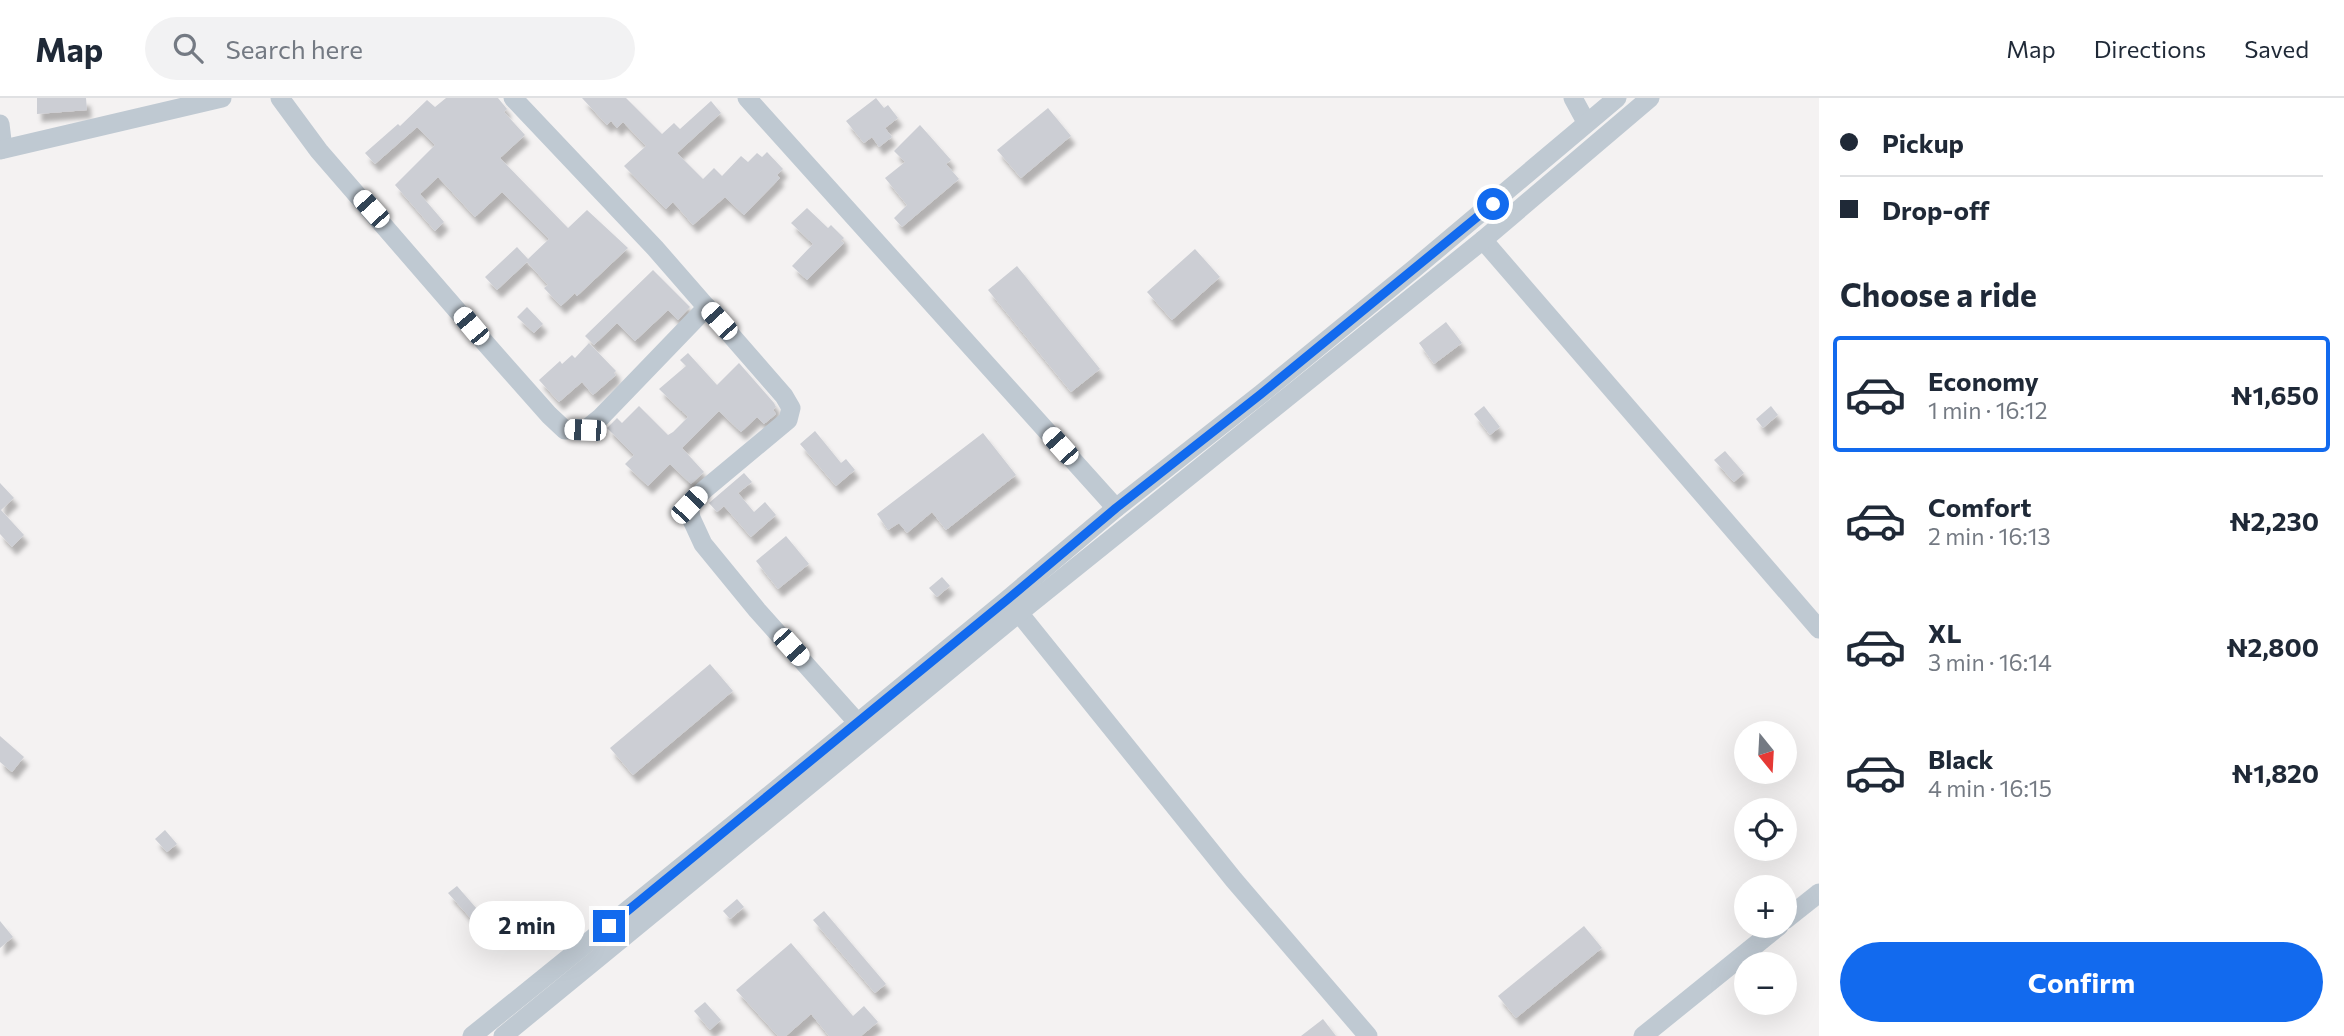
<!DOCTYPE html>
<html lang="en">
<head>
<meta charset="utf-8">
<style>
	:root { --surface:#fff; --page:#f2f2f3; --text:#1f2937; --muted:#747a83; --line:#e0e1e3; --accent:#126aee }
	body { margin:0; font-family:Commissioner,sans-serif; background:var(--page); color:var(--text); height:100vh; display:flex; flex-direction:column; font-size:26px; white-space:nowrap }
	* { box-sizing:border-box; margin:0 }
	p { font-size:23px; color:var(--muted) }
	.icon { flex:none; width:38px; height:38px; fill:none; stroke:currentColor; stroke-width:2; stroke-linecap:round; stroke-linejoin:round }
	.map { position:relative; flex:1; overflow:hidden }
	.details { display:flex; flex-direction:column; background:var(--surface); width:525px }
	.details>* { flex:none }
	.hud { display:grid; align-content:center; height:154px; padding:0 21px; background:var(--surface) }
	.needle { width:46px; rotate:162deg }
	.buttons { position:absolute; left:1734px; top:623px; display:grid; gap:14px }
	.buttons a { display:grid; place-items:center; width:63px; height:63px; border-radius:50%; background:var(--surface); box-shadow:0 7px 28px #0002; font-size:35px }
	.end { position:absolute; width:32px; height:32px; margin:-16px; border:9px solid #126aee; background:#fff; box-shadow:0 0 0 4px #fff }
	.from { border-radius:50% }
	.bubble { position:absolute; height:49px; border-radius:24px; background:var(--surface); box-shadow:0 7px 28px #0002; font-size:23px; font-weight:700; line-height:49px; text-align:center }
	.car { position:absolute; width:21px; height:42px; margin:-21px -10px; border-radius:9px; box-shadow:0 0 5px 2px #0007; background:linear-gradient(#fff 24%,#345 0 40%,#fff 0 76%,#345 0 86%,#fff 0) }
	.hud b { display:flex; align-items:center; gap:24px; height:66px; font-size:26px }
	.hud b+b { border-top:2px solid var(--line) }
	.hud i { width:18px; height:18px; background:var(--text) }
	ul { padding:0; list-style:none }
	li { display:flex; align-items:center; gap:21px; height:116px; margin:0 14px 10px; padding:0 7px; border:4px solid transparent; border-radius:7px }
	li div { flex:1 }
	li b { display:block; font-size:26px }
	li em { font-style:normal; font-weight:700 }
	li.active { border-color:var(--accent) }
	li>.icon { width:63px; height:63px; stroke-width:1.5 }
	h2 { padding:0 21px; font-size:32px; line-height:84px }
	.cta { display:flex; gap:14px; margin-top:auto; padding:14px 21px }
	.cta a { flex:1; height:80px; border-radius:42px; background:var(--accent); color:#fff; font-size:28px; font-weight:700; line-height:80px; text-align:center }
	header { display:flex; align-items:center; gap:42px; box-sizing:border-box; height:98px; padding:0 35px; background:var(--surface); border-bottom:2px solid var(--line) }
	header strong { font-size:33px }
	nav { display:flex; gap:38px; margin-inline-start:auto; font-size:24px }
	.search { width:490px; height:63px; background:var(--page); display:flex; align-items:center; gap:18px; box-sizing:border-box; padding:0 24px; border-radius:38px; color:var(--muted); font-size:26px }
	main { display:flex; flex:1; min-height:0 }
	.map>svg:first-child { display:block }
	.building { fill:#ccced4; filter:url(#shadow) }
	.lines { fill:none; stroke-linecap:round; stroke-linejoin:round }
	.minor { stroke:#bfc9d2; stroke-width:19 }
	.route { stroke:#126aee; stroke-width:9 }
</style>
</head>
<body>
<header>
<strong>Map</strong>
<div class="search"><svg class="icon" aria-label="search" viewBox="0 0 24 24"><circle cx="10" cy="10" r="6"/><path d="M15 15l6 6"/></svg>Search here</div>
<nav><a>Map</a><a>Directions</a><a>Saved</a></nav>
</header>
<main>
<div class="map">
<svg width="1819" height="938" viewBox="0 0 1819 938">
	<defs>
		<filter id="shadow"><feDropShadow dx="4.5" dy="8" stdDeviation="2" flood-color="#0004"/></filter>
	</defs>
	<rect width="100%" height="100%" fill="#f4f2f2"/>
	<g class="building">
		<polygon points="37,0 86,0 87,12 37,16"/>
		<polygon points="446,0 498,0 507,11 504,14 525,37 500,60 568,130 587,112 628,150 577,198 575,195 561,208 544,190 548,187 527,164 497,192 485,179 517,149 528,161 549,141 502,94 475,119 438,79 420,96 444,124 435,133 395,87 435,47 417,29 375,66 365,55 398,26 400,28 427,2 435,9"/>
		<polygon points="582,0 626,0 662,36 674,25 680,31 711,3 721,15 677,55 703,81 714,70 722,78 741,58 748,64 757,55 762,59 767,54 783,71 777,77 780,80 744,117 725,99 693,127 673,104 666,111 624,68 646,48 623,24 617,30 611,23 607,27"/>
		<polygon points="876,0 884,10 888,7 898,20 885,30 892,39 879,49 872,39 864,45 846,23"/>
		<polygon points="1048,10 1071,38 1021,80 997,52"/>
		<polygon points="920,27 951,62 946,66 959,81 902,129 894,120 907,107 885,80 905,64 894,53"/>
		<polygon points="807,110 828,130 831,127 844,140 841,143 844,145 807,182 792,168 813,146 791,125"/>
		<polygon points="1195,151 1220,179 1172,222 1147,194"/>
		<polygon points="1017,168 1100,271 1071,294 988,192"/>
		<polygon points="653,172 690,209 678,222 668,212 635,243 617,225 594,247 585,238"/>
		<polygon points="527,209 543,226 534,235 517,219"/>
		<polygon points="1446,224 1462,245 1434,266 1419,245"/>
		<polygon points="589,245 616,273 614,275 616,277 593,297 582,284 559,304 539,282 560,263 562,266 572,257 575,260"/>
		<polygon points="688,255 717,287 739,265 774,305 776,309 773,312 776,316 764,326 757,319 741,334 719,313 682,350 704,374 691,386 670,366 648,388 625,366 634,357 607,330 617,320 622,325 639,308 668,337 673,334 688,319 659,291 686,268 680,262"/>
		<polygon points="1484,308 1500,329 1490,337 1474,316"/>
		<polygon points="1771,308 1778,317 1763,330 1756,321"/>
		<polygon points="815,333 841,365 846,361 855,372 836,388 800,346"/>
		<polygon points="983,335 1016,377 946,432 932,414 907,435 899,425 888,432 877,416"/>
		<polygon points="1725,353 1744,375 1734,384 1714,362"/>
		<polygon points="744,375 752,384 738,395 754,414 765,404 776,417 751,439 724,408 717,414 709,405"/>
		<polygon points="0,385 14,400 1,412 24,437 12,449 0,436"/>
		<polygon points="786,438 809,466 778,491 756,463"/>
		<polygon points="942,479 950,488 937,499 929,490"/>
		<polygon points="710,566 733,593 633,677 610,650"/>
		<polygon points="0,638 24,659 12,674 0,664"/>
		<polygon points="165,732 177,746 167,754 155,741"/>
		<polygon points="457,788 490,826 482,833 448,795"/>
		<polygon points="737,801 744,809 730,821 723,813"/>
		<polygon points="824,813 886,886 875,895 813,822"/>
		<polygon points="0,823 13,839 0,850"/>
		<polygon points="1584,828 1602,850 1516,920 1498,898"/>
		<polygon points="791,845 853,918 864,908 878,924 861,938 829,938 811,916 786,938 778,938 736,892"/>
		<polygon points="705,904 721,922 710,932 694,913"/>
		<polygon points="1323,921 1336,938 1301,938"/>
	</g>
	<g class="lines">
		<g class="minor">
			<polyline points="280,0 319,53 487,247 549,317 565,332 585,332 601,319 707,209"/>
			<polyline points="513,0 655,150 784,298 791,310 788,322 704,392 689,407 691,420 703,446 757,512 857,624"/>
			<polyline points="747,0 1116,410"/>
			<polyline points="1573,0 1586,24"/>
			<polyline points="0,26 3,51"/>
			<polyline points="0,52 222,0"/>
			<polyline points="1483,142 1819,531"/>
			<polyline points="1019,515 1234,782 1368,938"/>
			<polyline points="1785,822 1819,795"/>
			<polyline points="472,938 749,714 1008,501 1116,410 1261,296 1415,170 1617,0"/>
			<polyline points="503,938 1019,515 1483,142 1650,0"/>
			<polyline points="1643,938 1779,828"/>
		</g>
	</g>
	<g class="lines">
		<polyline class="route" points="609,828 1008,501 1116,410 1261,296 1493,106"/>
	</g>
</svg>
<div class="buttons">
<a><svg class="needle" viewBox="-14 -14 28 28"><path d="M0-13l5 13h-10z" fill="#e53935"/><path d="M0 13l5-13h-10z" fill="#747a83"/></svg></a>
<a><svg class="icon" aria-label="locate" viewBox="0 0 24 24"><circle cx="12" cy="12" r="6"/><path d="M12 2v4M12 18v4M2 12h4M18 12h4"/></svg></a>
<a>+</a>
<a>−</a>
</div>
<i class="end from" style="left:1493px;top:106px"></i>
<i class="end" style="left:609px;top:828px"></i>
<div class="bubble" style="left:469px;top:803px;width:116px">2 min</div>
<i class="car" style="left:371px;top:111px;rotate:318deg"></i>
<i class="car" style="left:719px;top:223px;rotate:318deg"></i>
<i class="car" style="left:471px;top:228px;rotate:320deg"></i>
<i class="car" style="left:585px;top:332px;rotate:272deg"></i>
<i class="car" style="left:1060px;top:348px;rotate:318deg"></i>
<i class="car" style="left:689px;top:407px;rotate:43deg"></i>
<i class="car" style="left:791px;top:549px;rotate:138deg"></i>
</div>
<section class="details">
<div class="hud">
<b><i class="from"></i>Pickup</b>
<b><i></i>Drop-off</b>
</div>
<h2>Choose a ride</h2>
<ul>
<li class="active"><svg class="icon" aria-label="car" viewBox="0 0 24 24"><path d="M5 17H2v-5l4-1 3-4h7l3 4 3 1v5h-3M9 17h6M6 11h13"/><circle cx="7" cy="17" r="2"/><circle cx="17" cy="17" r="2"/></svg><div><b>Economy</b><p>1 min · 16:12</p></div><em>₦1,650</em></li>
<li><svg class="icon" aria-label="car" viewBox="0 0 24 24"><path d="M5 17H2v-5l4-1 3-4h7l3 4 3 1v5h-3M9 17h6M6 11h13"/><circle cx="7" cy="17" r="2"/><circle cx="17" cy="17" r="2"/></svg><div><b>Comfort</b><p>2 min · 16:13</p></div><em>₦2,230</em></li>
<li><svg class="icon" aria-label="car" viewBox="0 0 24 24"><path d="M5 17H2v-5l4-1 3-4h7l3 4 3 1v5h-3M9 17h6M6 11h13"/><circle cx="7" cy="17" r="2"/><circle cx="17" cy="17" r="2"/></svg><div><b>XL</b><p>3 min · 16:14</p></div><em>₦2,800</em></li>
<li><svg class="icon" aria-label="car" viewBox="0 0 24 24"><path d="M5 17H2v-5l4-1 3-4h7l3 4 3 1v5h-3M9 17h6M6 11h13"/><circle cx="7" cy="17" r="2"/><circle cx="17" cy="17" r="2"/></svg><div><b>Black</b><p>4 min · 16:15</p></div><em>₦1,820</em></li>
</ul>
<div class="cta"><a>Confirm</a></div>
</section>
</main>
</body>
</html>
